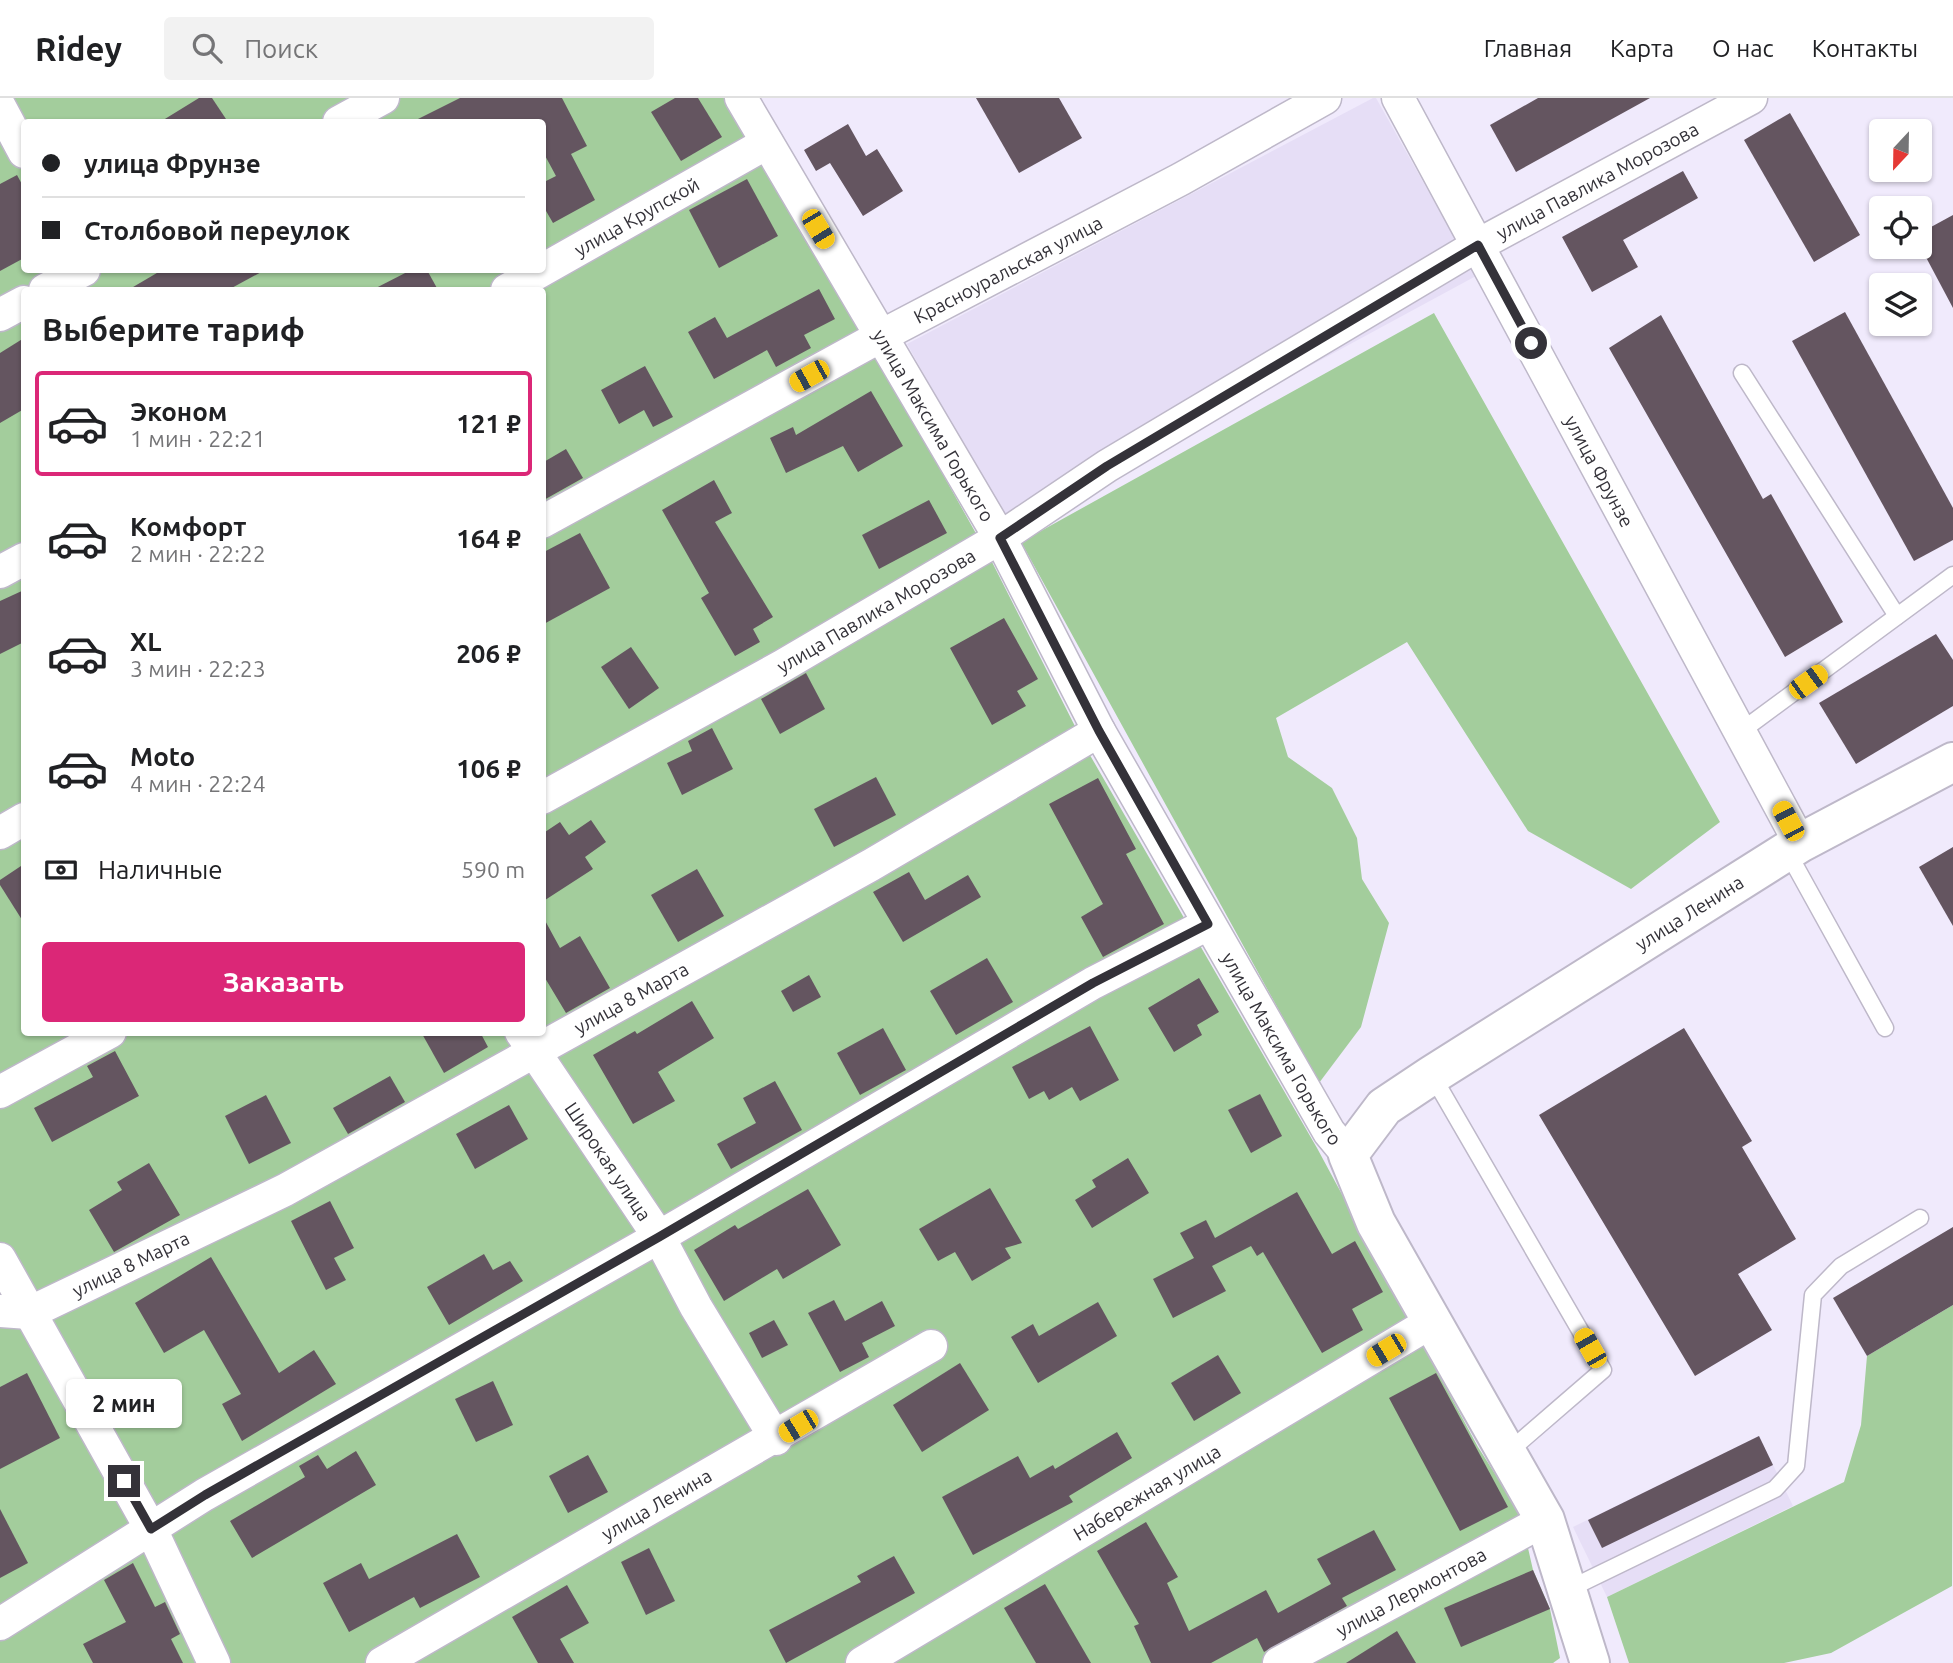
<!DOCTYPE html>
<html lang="ru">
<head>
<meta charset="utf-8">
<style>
	:root { --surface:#fff; --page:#f2f2f2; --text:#202124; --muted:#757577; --line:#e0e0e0; --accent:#db2777 }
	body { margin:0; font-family:Ubuntu,sans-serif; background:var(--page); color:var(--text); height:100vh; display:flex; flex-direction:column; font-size:26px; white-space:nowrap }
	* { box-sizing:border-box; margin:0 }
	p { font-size:23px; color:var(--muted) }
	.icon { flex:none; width:38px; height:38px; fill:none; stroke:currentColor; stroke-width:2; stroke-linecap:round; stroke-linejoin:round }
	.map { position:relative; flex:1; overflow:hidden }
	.side { position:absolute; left:21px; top:189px; width:525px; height:749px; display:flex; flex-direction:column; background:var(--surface); border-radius:7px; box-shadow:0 2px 5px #0004 }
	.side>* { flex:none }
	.guide { position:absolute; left:21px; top:21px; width:525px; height:154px; border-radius:7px; box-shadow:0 2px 5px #0004; display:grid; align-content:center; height:154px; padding:0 21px; background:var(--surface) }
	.needle { width:46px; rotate:202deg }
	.buttons { position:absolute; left:1869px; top:21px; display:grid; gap:14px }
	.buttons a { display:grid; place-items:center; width:63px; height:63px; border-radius:7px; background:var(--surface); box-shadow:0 2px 5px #0004; font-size:35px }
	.end { position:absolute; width:32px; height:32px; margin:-16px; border:9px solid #343239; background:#fff; box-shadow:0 0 0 4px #fff }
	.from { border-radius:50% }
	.bubble { position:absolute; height:49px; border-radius:7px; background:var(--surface); box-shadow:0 2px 5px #0004; font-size:23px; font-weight:700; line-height:49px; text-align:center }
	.car { position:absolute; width:21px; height:42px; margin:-21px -10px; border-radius:9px; box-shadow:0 0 5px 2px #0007; background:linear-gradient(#f5c518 24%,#345 0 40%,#f5c518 0 76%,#345 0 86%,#f5c518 0) }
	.guide b { display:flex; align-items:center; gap:24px; height:66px; font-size:26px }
	.guide b+b { border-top:2px solid var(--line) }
	.guide i { width:18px; height:18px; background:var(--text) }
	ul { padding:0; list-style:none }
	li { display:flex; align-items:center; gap:21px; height:105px; margin:0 14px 10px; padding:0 7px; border:4px solid transparent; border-radius:7px }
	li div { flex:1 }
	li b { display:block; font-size:26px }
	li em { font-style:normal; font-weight:700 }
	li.current { border-color:var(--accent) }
	li>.icon { width:63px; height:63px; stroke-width:1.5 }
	h2 { padding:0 21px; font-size:32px; line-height:84px }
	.pay { display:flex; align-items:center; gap:18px; height:77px; padding:0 21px; font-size:26px }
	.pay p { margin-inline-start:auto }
	.cta { display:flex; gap:14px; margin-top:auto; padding:14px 21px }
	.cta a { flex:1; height:80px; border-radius:7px; background:var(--accent); color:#fff; font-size:28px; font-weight:700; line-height:80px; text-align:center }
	header { display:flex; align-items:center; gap:42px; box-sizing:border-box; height:98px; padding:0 35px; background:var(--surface); border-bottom:2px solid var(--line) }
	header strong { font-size:33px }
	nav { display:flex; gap:38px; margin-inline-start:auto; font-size:24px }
	.search { width:490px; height:63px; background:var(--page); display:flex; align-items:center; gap:18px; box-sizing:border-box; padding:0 24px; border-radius:7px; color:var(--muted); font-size:26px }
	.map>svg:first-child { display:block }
	.built { fill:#e6def6 }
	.green { fill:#a3cd9c; fill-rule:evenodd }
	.building { fill:#645560 }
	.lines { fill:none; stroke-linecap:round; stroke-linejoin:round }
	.service-casing { stroke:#beb8c9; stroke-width:19 }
	.minor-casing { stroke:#beb8c9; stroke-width:35 }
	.tertiary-casing { stroke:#beb8c9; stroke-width:42 }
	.service { stroke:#fff; stroke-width:16 }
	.minor { stroke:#fff; stroke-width:32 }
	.tertiary { stroke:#fff; stroke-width:38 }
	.route { stroke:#343239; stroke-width:9 }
	.labels { text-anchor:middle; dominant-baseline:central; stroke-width:7; stroke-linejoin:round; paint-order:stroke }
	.street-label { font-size:19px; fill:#343239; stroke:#fff }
</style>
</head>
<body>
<header>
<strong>Ridey</strong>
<div class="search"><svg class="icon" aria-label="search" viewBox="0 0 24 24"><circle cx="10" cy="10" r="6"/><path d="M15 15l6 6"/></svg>Поиск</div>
<nav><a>Главная</a><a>Карта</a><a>О нас</a><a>Контакты</a></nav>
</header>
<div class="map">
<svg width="1953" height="1565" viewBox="0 0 1953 1565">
	<rect width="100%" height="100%" fill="#f0eafc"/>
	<g class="built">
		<polygon points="1373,0 1376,0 1476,178 1010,430 907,246"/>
		<polygon points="1759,1338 1793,1408 1607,1499 1573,1429"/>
	</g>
	<g class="green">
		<path d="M0 0H732L992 464 1087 652 1317 1050 1478 1349 1520 1415 1533 1472 1550 1511 1560 1560 1553 1565H0ZM24 24H542V172H24ZM24 192H542V934H24Z"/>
		<polygon points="1434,215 1720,724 1631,791 1528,733 1407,544 1276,620 1288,659 1332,690 1357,740 1362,781 1389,825 1361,929 1319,985 1021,444"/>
		<polygon points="1953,1207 1952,1488 1831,1555 1784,1565 1629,1565 1607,1499 1844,1384 1861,1327 1867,1258"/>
	</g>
	<g class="building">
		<polygon points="199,0 212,0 228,24 160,24"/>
		<polygon points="460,0 562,0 587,48 571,56 595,102 553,125 542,106 542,85 556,78 542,52 542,24 412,24"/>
		<polygon points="675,0 698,0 722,39 681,63 651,14"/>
		<polygon points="976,0 1059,0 1082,40 1019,75"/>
		<polygon points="1538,0 1650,0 1516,74 1490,27"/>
		<polygon points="1790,15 1860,137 1814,164 1744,42"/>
		<polygon points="848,26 866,58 877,51 903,93 863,118 830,65 816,73 804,52"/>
		<polygon points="1683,73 1698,100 1623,142 1638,169 1592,194 1562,139"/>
		<polygon points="17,77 24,90 24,160 0,173 0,86"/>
		<polygon points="747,81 778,138 719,170 689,112"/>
		<polygon points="1953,117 1953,210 1920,148 1920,135"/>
		<polygon points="162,172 265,172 228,192 128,192"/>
		<polygon points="411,172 427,172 438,192 372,192"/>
		<polygon points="819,191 835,221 804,237 811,250 776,269 767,252 714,281 688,234 715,219 727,240"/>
		<polygon points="1845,214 1953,410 1953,442 1914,463 1792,243"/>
		<polygon points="1661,217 1763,401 1771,396 1843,524 1785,559 1609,250"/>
		<polygon points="24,240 24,311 0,325 0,255"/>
		<polygon points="645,268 673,319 653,329 644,312 619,326 601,292"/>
		<polygon points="871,293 903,348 858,374 843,348 786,375 770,340 793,329 796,337"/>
		<polygon points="566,351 583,380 542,403 542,365"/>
		<polygon points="714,382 732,415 715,424 773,519 753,531 760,544 735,558 701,500 709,495 662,412"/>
		<polygon points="929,402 947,435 879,471 862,437"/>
		<polygon points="580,435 610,490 542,527 542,455"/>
		<polygon points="24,492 24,544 0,556 0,503"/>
		<polygon points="1004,520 1038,581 1017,593 1026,608 992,627 950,550"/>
		<polygon points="1936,536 1953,562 1953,608 1856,666 1819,605"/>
		<polygon points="631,549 659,590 629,611 601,569"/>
		<polygon points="806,575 825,611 780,636 761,601"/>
		<polygon points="712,630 733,671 682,697 667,665 692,653 688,643"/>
		<polygon points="876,679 896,717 834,749 814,711"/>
		<polygon points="1098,680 1136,751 1126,756 1164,826 1103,859 1081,819 1103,806 1049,706"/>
		<polygon points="591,722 606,744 585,759 593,771 542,804 542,736 560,724 569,737"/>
		<polygon points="1953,749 1953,828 1919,769"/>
		<polygon points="24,766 24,825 0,787 0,782"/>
		<polygon points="697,771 724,818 678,844 651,797"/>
		<polygon points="909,774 925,802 968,777 981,799 903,844 873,794"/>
		<polygon points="542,817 560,850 580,838 610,890 566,915 542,875"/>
		<polygon points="987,860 1013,904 956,937 930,893"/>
		<polygon points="809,877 821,899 793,914 781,893"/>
		<polygon points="1199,880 1219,914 1197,927 1202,937 1174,954 1148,910"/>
		<polygon points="692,903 714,940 658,974 675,1003 633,1026 593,957 635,933 637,936"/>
		<polygon points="1090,928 1119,982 1080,1003 1072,989 1049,1002 1044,993 1029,1001 1012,969"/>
		<polygon points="883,930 906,972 860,997 837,955"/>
		<polygon points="1684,930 1752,1043 1742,1049 1796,1141 1738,1176 1772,1232 1695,1278 1539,1017"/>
		<polygon points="421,934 480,934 488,949 444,975"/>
		<polygon points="115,953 139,998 52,1044 34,1010 93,979 87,968"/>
		<polygon points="390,978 405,1004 348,1036 333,1010"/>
		<polygon points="775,983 802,1032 731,1071 717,1046 756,1025 743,1000"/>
		<polygon points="1260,996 1282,1038 1251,1055 1228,1012"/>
		<polygon points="266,997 291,1045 249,1066 225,1018"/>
		<polygon points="509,1007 528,1041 475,1071 456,1036"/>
		<polygon points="1128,1060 1149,1095 1092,1130 1075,1102 1096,1089 1092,1082"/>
		<polygon points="149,1065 180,1117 114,1154 89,1112 122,1092 117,1084"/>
		<polygon points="990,1090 1022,1145 1005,1150 1011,1160 972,1183 955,1154 938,1163 919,1131"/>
		<polygon points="808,1091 841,1147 783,1181 777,1171 724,1203 694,1152 735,1127 738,1131"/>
		<polygon points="1297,1094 1332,1156 1355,1143 1383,1194 1352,1211 1363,1232 1322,1255 1263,1154 1257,1158 1251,1148 1212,1168 1226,1193 1173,1220 1153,1181 1194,1160 1180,1135 1206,1122 1215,1140"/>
		<polygon points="330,1103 354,1150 334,1160 346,1182 326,1192 291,1123"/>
		<polygon points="1953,1129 1953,1207 1867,1258 1833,1200"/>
		<polygon points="484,1156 493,1172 510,1163 523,1183 449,1227 427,1189"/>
		<polygon points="211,1159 279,1275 314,1252 336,1286 242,1343 222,1306 241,1296 204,1232 164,1255 135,1205"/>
		<polygon points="834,1202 845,1223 882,1203 895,1228 862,1245 869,1259 840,1274 808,1215"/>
		<polygon points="1098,1204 1117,1238 1038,1285 1011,1239 1033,1226 1039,1238"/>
		<polygon points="774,1222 788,1247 762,1260 749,1235"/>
		<polygon points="1218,1257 1241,1295 1194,1323 1171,1285"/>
		<polygon points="960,1265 989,1312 922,1354 893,1307"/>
		<polygon points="27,1275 60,1340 0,1371 0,1289"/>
		<polygon points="1436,1275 1508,1409 1460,1433 1389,1300"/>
		<polygon points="493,1283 513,1327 476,1344 455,1301"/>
		<polygon points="1117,1334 1132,1360 1069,1398 1073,1404 973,1457 942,1399 1018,1358 1030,1380 1053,1367 1055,1371"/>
		<polygon points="1759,1338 1773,1367 1602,1450 1588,1422"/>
		<polygon points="356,1353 376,1387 252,1460 230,1423 305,1379 299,1368 318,1357 327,1371"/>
		<polygon points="588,1357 608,1394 568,1415 549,1378"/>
		<polygon points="0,1411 28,1465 0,1480"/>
		<polygon points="1146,1424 1178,1479 1167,1485 1189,1533 1266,1492 1278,1515 1331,1486 1317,1461 1374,1432 1396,1472 1342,1500 1347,1508 1264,1554 1257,1540 1211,1565 1151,1565 1134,1528 1139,1526 1097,1453"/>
		<polygon points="457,1436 480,1479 420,1510 414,1499 349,1534 323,1485 361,1465 369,1481"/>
		<polygon points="649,1450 675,1503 646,1517 621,1464"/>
		<polygon points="894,1458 915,1495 786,1565 769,1532 861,1484 857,1478"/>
		<polygon points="133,1465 155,1509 165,1504 180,1536 171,1541 183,1565 93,1565 83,1546 126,1524 104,1482"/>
		<polygon points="1533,1472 1550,1511 1461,1549 1444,1510"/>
		<polygon points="1045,1486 1091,1565 1036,1565 1004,1510"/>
		<polygon points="567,1487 589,1525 560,1541 574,1565 538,1565 512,1519"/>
		<polygon points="1397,1533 1416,1565 1346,1565"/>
	</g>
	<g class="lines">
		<defs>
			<g id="service">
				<polyline points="1742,275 1897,518"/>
				<polyline points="1740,634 1953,477"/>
				<polyline points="1787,753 1885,930"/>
				<polyline points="1432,977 1603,1272 1507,1355"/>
				<polyline points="1567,1492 1775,1391 1796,1368 1813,1197 1841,1168 1920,1120"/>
			</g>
			<g id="minor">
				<path id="s1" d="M741 0 1000 440 1099 633 1329 1034 1348 1057"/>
				<path id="s2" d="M1398 0 1800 745"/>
				<polyline points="0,9 24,54"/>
				<polyline points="339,24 383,0"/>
				<polyline points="45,192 84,172"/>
				<path id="s3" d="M507 192 767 45"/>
				<polyline points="0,217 24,204"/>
				<path id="s4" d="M542 424 881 238 1181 81 1325 0"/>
				<polyline points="0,474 24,461"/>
				<path id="s5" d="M542 700 782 568 1000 440 1107 368 1478 147 1751 0"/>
				<polyline points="0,735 24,721"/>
				<path id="s6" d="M521 934 659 1139 696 1209 776 1341"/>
				<polyline points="0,994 110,934"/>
				<polyline points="0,1161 151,1431 214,1565"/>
				<path id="s7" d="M0 1213 29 1215 285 1092 871 767 1099 633"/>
				<polyline points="0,1526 204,1397 659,1139 1093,885 1208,826"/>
				<path id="s8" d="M382 1565 931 1248"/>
				<path id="s9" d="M862 1565 1433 1223"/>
				<path id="s10" d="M1279 1565 1545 1422"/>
			</g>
			<g id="tertiary">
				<path id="s11" d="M1590 1565 1545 1422 1376 1125 1348 1057 1384 1009 1432 977 1800 745 1953 664"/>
			</g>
		</defs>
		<use href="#service" class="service-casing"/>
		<use href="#minor" class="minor-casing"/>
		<use href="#tertiary" class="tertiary-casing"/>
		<use href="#service" class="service"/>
		<use href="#minor" class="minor"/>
		<use href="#tertiary" class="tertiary"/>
	</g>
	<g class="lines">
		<polyline class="route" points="124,1383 151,1431 205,1397 659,1139 1093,885 1208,826 1099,633 1000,440 1107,368 1478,147 1531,245"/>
	</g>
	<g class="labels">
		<g class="street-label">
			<text stroke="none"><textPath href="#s5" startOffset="1223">улица Павлика Морозова</textPath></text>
			<text stroke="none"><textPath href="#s3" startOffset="149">улица Крупской</textPath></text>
			<text stroke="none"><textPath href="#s4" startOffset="530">Красноуральская улица</textPath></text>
			<text stroke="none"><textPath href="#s1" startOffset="380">улица Максима Горького</textPath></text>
			<text stroke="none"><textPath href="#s2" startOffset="424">улица Фрунзе</textPath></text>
			<text stroke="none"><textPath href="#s5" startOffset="383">улица Павлика Морозова</textPath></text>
			<text stroke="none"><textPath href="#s11" startOffset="987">улица Ленина</textPath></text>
			<text stroke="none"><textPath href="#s7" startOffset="709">улица 8 Марта</textPath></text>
			<text stroke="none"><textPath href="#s1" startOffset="1094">улица Максима Горького</textPath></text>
			<text stroke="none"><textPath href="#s6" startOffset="156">Широкая улица</textPath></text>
			<text stroke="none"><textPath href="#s7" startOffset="142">улица 8 Марта</textPath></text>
			<text stroke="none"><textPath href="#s9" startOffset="332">Набережная улица</textPath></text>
			<text stroke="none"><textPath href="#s8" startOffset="317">улица Ленина</textPath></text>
			<text stroke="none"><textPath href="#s10" startOffset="150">улица Лермонтова</textPath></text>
		</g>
	</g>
</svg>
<div class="buttons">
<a><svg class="needle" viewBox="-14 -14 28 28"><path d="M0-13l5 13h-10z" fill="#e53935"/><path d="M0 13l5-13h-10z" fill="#757577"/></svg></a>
<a><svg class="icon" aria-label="locate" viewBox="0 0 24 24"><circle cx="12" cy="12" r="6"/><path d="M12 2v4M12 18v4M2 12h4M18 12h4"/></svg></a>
<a><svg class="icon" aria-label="layers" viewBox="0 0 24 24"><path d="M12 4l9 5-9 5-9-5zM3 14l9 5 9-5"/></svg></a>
</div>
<i class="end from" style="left:1531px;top:245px"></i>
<i class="end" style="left:124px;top:1383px"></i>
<div class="bubble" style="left:66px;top:1281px;width:116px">2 мин</div>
<i class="car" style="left:818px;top:131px;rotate:149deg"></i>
<i class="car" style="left:809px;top:278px;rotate:241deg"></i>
<i class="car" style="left:1808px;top:584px;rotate:54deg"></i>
<i class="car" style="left:1788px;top:723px;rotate:332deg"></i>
<i class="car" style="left:1590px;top:1250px;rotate:330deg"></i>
<i class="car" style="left:1386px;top:1252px;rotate:239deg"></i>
<i class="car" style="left:798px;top:1328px;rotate:239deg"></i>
<div class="guide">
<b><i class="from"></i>улица Фрунзе</b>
<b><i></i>Столбовой переулок</b>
</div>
<section class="side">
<h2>Выберите тариф</h2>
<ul>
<li class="current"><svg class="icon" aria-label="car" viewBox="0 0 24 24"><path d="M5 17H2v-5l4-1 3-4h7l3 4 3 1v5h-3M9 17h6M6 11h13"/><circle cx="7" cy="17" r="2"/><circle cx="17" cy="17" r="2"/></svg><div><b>Эконом</b><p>1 мин · 22:21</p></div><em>121 ₽</em></li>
<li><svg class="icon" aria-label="car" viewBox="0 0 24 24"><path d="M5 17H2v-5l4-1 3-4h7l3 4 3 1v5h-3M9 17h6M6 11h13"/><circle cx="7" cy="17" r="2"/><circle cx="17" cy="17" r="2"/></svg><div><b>Комфорт</b><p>2 мин · 22:22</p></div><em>164 ₽</em></li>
<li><svg class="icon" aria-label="car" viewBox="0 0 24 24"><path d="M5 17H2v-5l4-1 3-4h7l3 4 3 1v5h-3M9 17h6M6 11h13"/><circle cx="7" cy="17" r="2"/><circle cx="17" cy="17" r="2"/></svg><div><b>XL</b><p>3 мин · 22:23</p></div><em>206 ₽</em></li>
<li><svg class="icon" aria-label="car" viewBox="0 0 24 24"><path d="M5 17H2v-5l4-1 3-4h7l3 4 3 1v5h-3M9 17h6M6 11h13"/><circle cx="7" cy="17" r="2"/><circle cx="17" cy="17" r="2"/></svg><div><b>Moto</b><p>4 мин · 22:24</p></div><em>106 ₽</em></li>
</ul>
<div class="pay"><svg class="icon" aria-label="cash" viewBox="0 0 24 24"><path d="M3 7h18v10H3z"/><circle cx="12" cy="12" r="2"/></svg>Наличные<p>590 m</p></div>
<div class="cta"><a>Заказать</a></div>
</section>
</div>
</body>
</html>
